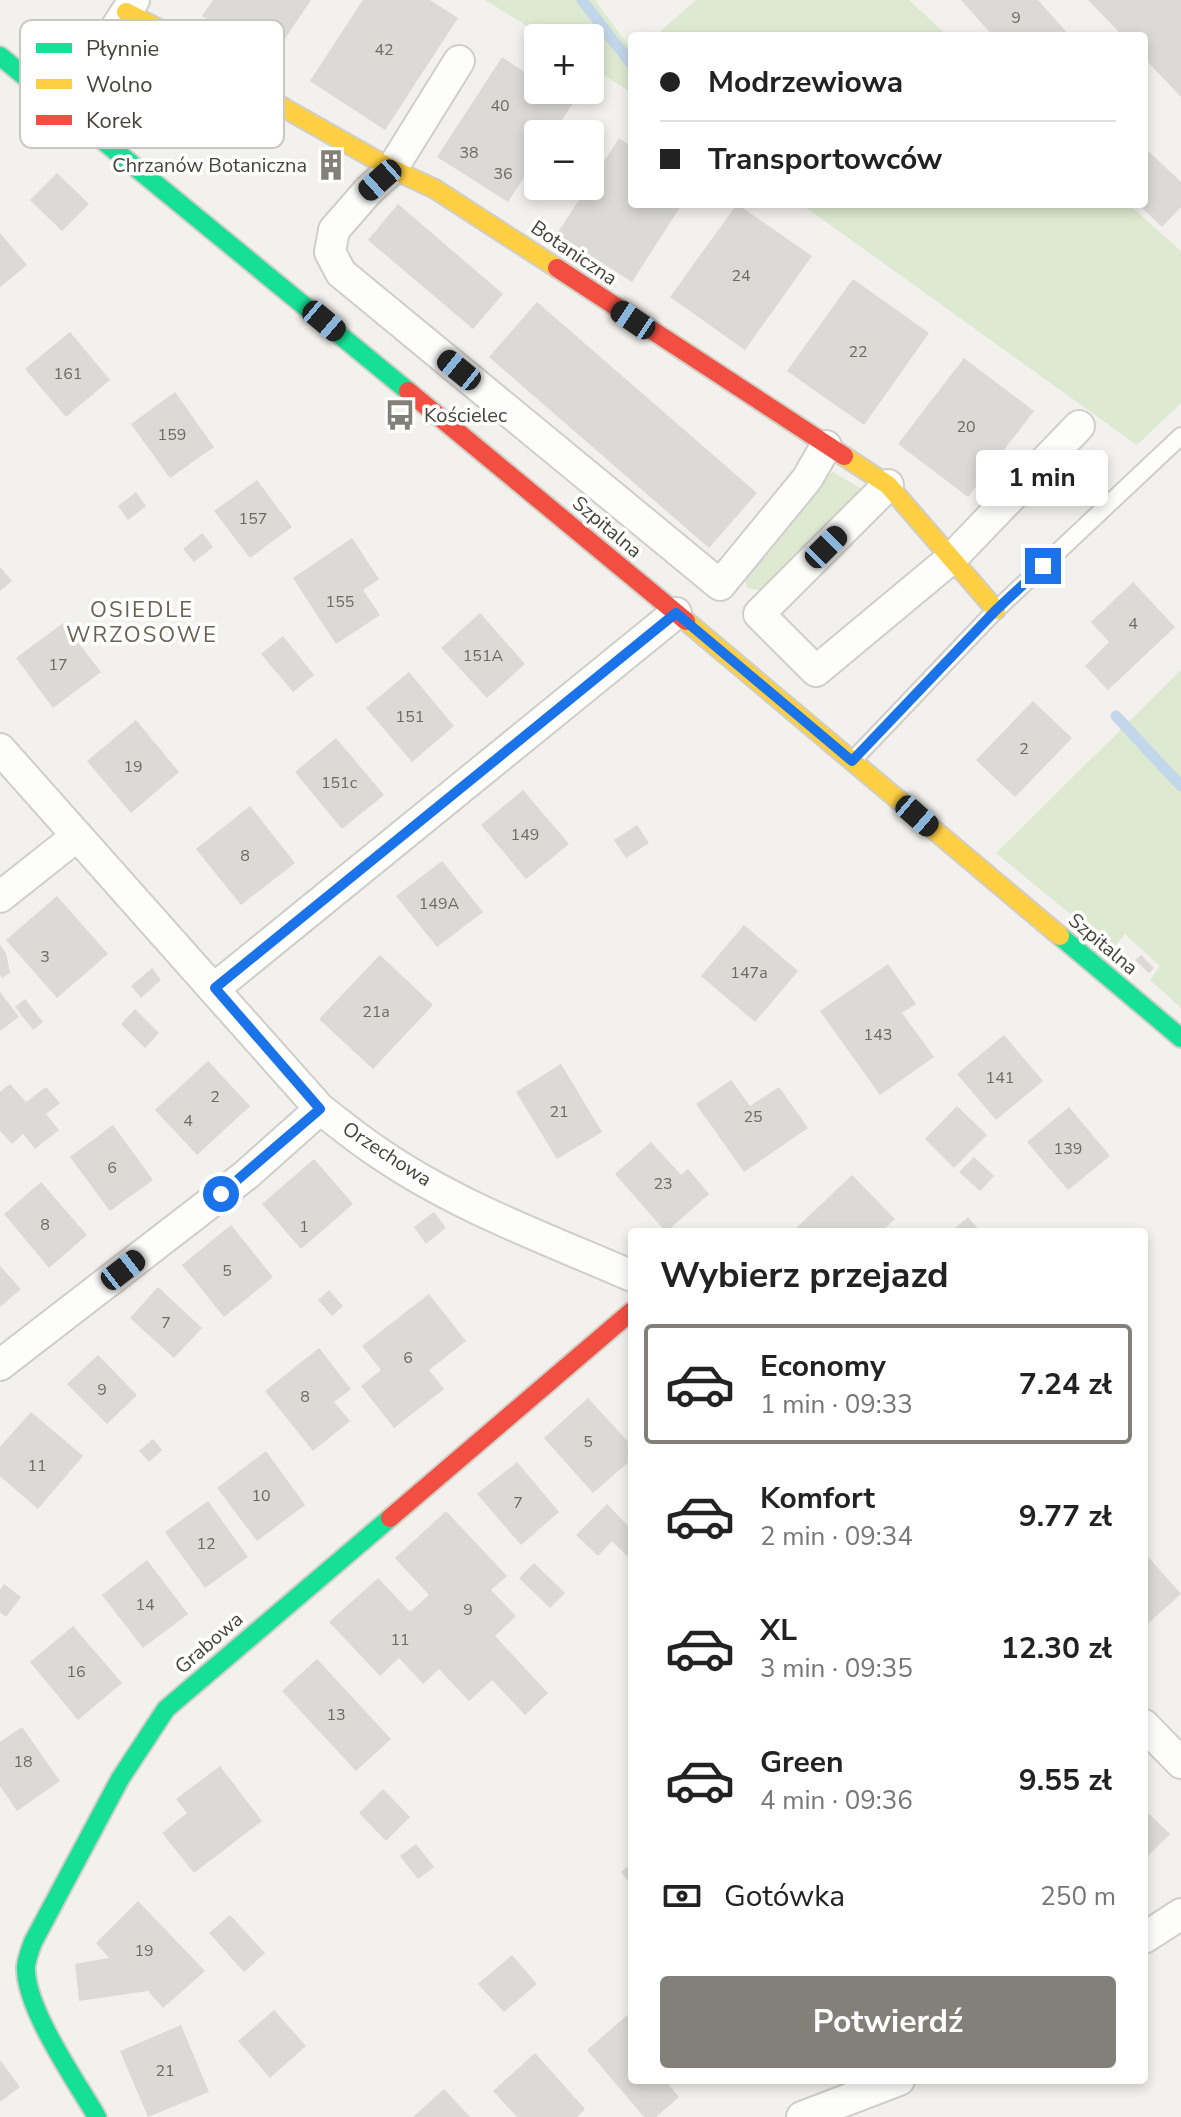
<!DOCTYPE html>
<html lang="pl">
<head>
<meta charset="utf-8">
<style>
	:root { --surface:#fff; --page:#f2f2f2; --text:#222; --muted:#767676; --line:#e0e0e0; --accent:#838079 }
	body { margin:0; font-family:"Nunito Sans",sans-serif; background:var(--page); color:var(--text); height:100vh; display:flex; flex-direction:column; font-size:30px; white-space:nowrap }
	* { box-sizing:border-box; margin:0 }
	p { font-size:26px; color:var(--muted) }
	.icon { flex:none; width:44px; height:44px; fill:none; stroke:currentColor; stroke-width:2; stroke-linecap:round; stroke-linejoin:round }
	.map { position:relative; flex:1; overflow:hidden }
	.sheet { position:absolute; left:628px; top:1228px; width:520px; height:856px; display:flex; flex-direction:column; background:var(--surface); border-radius:8px; box-shadow:0 4px 12px #0003 }
	.sheet>* { flex:none }
	.hud { position:absolute; left:628px; top:32px; width:520px; height:176px; border-radius:8px; box-shadow:0 4px 12px #0003; display:grid; align-content:center; height:176px; padding:0 32px; background:var(--surface) }
	.tools { position:absolute; left:524px; top:24px; display:grid; gap:16px }
	.tools a { display:grid; place-items:center; width:80px; height:80px; border-radius:8px; background:var(--surface); box-shadow:0 4px 12px #0003; font-size:40px }
	.end { position:absolute; width:36px; height:36px; margin:-18px; border:10px solid #1a73e8; background:#fff; box-shadow:0 0 0 4px #fff }
	.from { border-radius:50% }
	.bubble { position:absolute; height:56px; border-radius:8px; background:var(--surface); box-shadow:0 4px 12px #0003; font-size:26px; font-weight:700; line-height:56px; text-align:center }
	.car { position:absolute; width:24px; height:48px; margin:-24px -12px; border-radius:10px; box-shadow:0 0 6px 2px #0007; background:linear-gradient(#222 24%,#8ab4d8 0 40%,#222 0 76%,#8ab4d8 0 86%,#222 0) }
	.hud b { display:flex; align-items:center; gap:28px; height:76px; font-size:30px }
	.hud b+b { border-top:2px solid var(--line) }
	.hud i { width:20px; height:20px; background:var(--text) }
	ul { padding:0; list-style:none }
	li { display:flex; align-items:center; gap:24px; height:120px; margin:0 16px 12px; padding:0 16px; border:4px solid transparent; border-radius:8px }
	li div { flex:1 }
	li b { display:block; font-size:30px }
	li em { font-style:normal; font-weight:700 }
	li.on { border-color:var(--accent) }
	li>.icon { width:72px; height:72px; stroke-width:1.5 }
	h2 { padding:0 32px; font-size:36px; line-height:96px }
	.pay { display:flex; align-items:center; gap:20px; height:88px; padding:0 32px; font-size:30px }
	.pay p { margin-inline-start:auto }
	.cta { display:flex; gap:16px; margin-top:auto; padding:16px 32px }
	.cta a { flex:1; height:92px; border-radius:8px; background:var(--accent); color:#fff; font-size:32px; font-weight:700; line-height:92px; text-align:center }
	.map>svg:first-child { display:block }
	.green { fill:#dde9d0 }
	.lines { fill:none; stroke-linecap:round; stroke-linejoin:round }
	.stream { stroke:#c3d7ea; stroke-width:11 }
	.building { fill:#dbdad6 }
	.lane-casing { stroke:#d0ceca; stroke-width:20 }
	.street-casing { stroke:#d0ceca; stroke-width:34 }
	.fast-casing { stroke:#d0cec5; stroke-width:22 }
	.slow-casing { stroke:#d0cec5; stroke-width:22 }
	.jam-casing { stroke:#d0cec5; stroke-width:22 }
	.lane { stroke:#fdfdfc; stroke-width:16 }
	.street { stroke:#fdfdfc; stroke-width:30 }
	.fast { stroke:#16e098; stroke-width:18 }
	.slow { stroke:#ffcf43; stroke-width:18 }
	.jam { stroke:#f24e42; stroke-width:18 }
	.route { stroke:#1a73e8; stroke-width:10 }
	.labels { text-anchor:middle; dominant-baseline:central; stroke-width:7; stroke-linejoin:round; paint-order:stroke }
	.number-label { font-size:16px; fill:#6d6a62 }
	.poi-label { font-size:20px; fill:#47433a; stroke:#fff; text-anchor:end }
	.street-label { font-size:20px; fill:#47433a; stroke:#fff }
	.neighbourhood-label { font-size:22px; letter-spacing:2px; fill:#696152; stroke:#fff }
	.key { fill:#fff; stroke:#c8c7c4; stroke-width:2 }
	.key-label { font-size:22px; fill:#47433a }
</style>
</head>
<body>
<div class="map">
<svg width="1181" height="2117" viewBox="0 0 1181 2117">
	<rect width="100%" height="100%" fill="#f2f1ed"/>
	<g class="green">
		<polygon points="485,0 595,0 632,51 632,93 590,66 590,38 546,38"/>
		<polygon points="696,0 909,0 948,36 655,36"/>
		<polygon points="801,204 1128,204 1181,251 1181,403 1137,445"/>
		<polygon points="833,472 865,491 764,588 757,590 747,588 744,577 817,482"/>
		<polygon points="1181,670 1181,1008 1150,980 1160,966 1125,934 1113,949 996,853"/>
	</g>
	<g class="lines">
		<g class="stream">
			<polyline points="582,0 632,65"/>
			<polyline points="1116,716 1181,786"/>
		</g>
	</g>
	<g class="building">
		<polygon points="213,0 311,0 270,61 202,16"/>
		<polygon points="363,0 430,0 458,18 385,130 310,81"/>
		<polygon points="961,0 1038,0 1070,36 993,36"/>
		<polygon points="1088,0 1181,0 1181,97 1144,58 1144,36 1123,36"/>
		<polygon points="502,57 538,81 538,90 553,90 573,103 553,134 538,134 538,156 508,202 437,157"/>
		<polygon points="619,138 632,147 632,204 682,204 632,282 557,234"/>
		<polygon points="1144,147 1181,182 1181,207 1162,227 1138,204 1144,204"/>
		<polygon points="325,153 345,166 337,178 318,164"/>
		<polygon points="57,173 89,204 62,231 30,200"/>
		<polygon points="398,204 503,294 473,329 368,240"/>
		<polygon points="737,204 812,256 745,350 670,297"/>
		<polygon points="0,233 27,265 0,287"/>
		<polygon points="853,279 929,333 864,425 787,371"/>
		<polygon points="537,302 757,493 709,548 489,357"/>
		<polygon points="70,332 110,380 66,417 25,369"/>
		<polygon points="964,358 1034,411 968,497 898,444"/>
		<polygon points="175,392 214,447 170,478 131,424"/>
		<polygon points="257,480 292,527 250,558 214,511"/>
		<polygon points="136,492 146,506 128,520 118,506"/>
		<polygon points="202,533 213,547 194,562 183,549"/>
		<polygon points="352,538 379,579 363,590 380,615 336,644 293,578"/>
		<polygon points="0,567 12,581 0,591"/>
		<polygon points="1133,582 1175,627 1108,690 1085,666 1109,642 1091,622"/>
		<polygon points="480,613 525,664 487,698 441,648"/>
		<polygon points="63,623 101,672 53,708 16,658"/>
		<polygon points="283,636 314,675 293,692 261,654"/>
		<polygon points="409,672 454,726 412,762 366,708"/>
		<polygon points="1033,701 1072,738 1015,797 976,760"/>
		<polygon points="136,720 179,772 131,813 87,761"/>
		<polygon points="336,738 384,795 342,829 295,772"/>
		<polygon points="523,790 569,844 526,879 481,825"/>
		<polygon points="250,806 295,863 241,905 196,849"/>
		<polygon points="637,825 649,843 626,858 614,840"/>
		<polygon points="442,861 483,912 437,947 396,896"/>
		<polygon points="57,896 108,954 57,998 6,940"/>
		<polygon points="744,925 798,971 755,1022 701,976"/>
		<polygon points="0,945 6,953 10,973 2,978 0,975"/>
		<polygon points="380,955 433,1005 373,1069 319,1019"/>
		<polygon points="1141,955 1154,968 1149,973 1135,960"/>
		<polygon points="888,964 916,1004 902,1013 934,1057 880,1095 820,1011"/>
		<polygon points="152,968 161,980 141,998 131,986"/>
		<polygon points="0,992 19,1017 0,1031"/>
		<polygon points="25,999 43,1022 33,1030 15,1007"/>
		<polygon points="135,1009 159,1033 145,1048 121,1024"/>
		<polygon points="1004,1035 1043,1081 996,1120 957,1074"/>
		<polygon points="208,1061 250,1106 197,1155 155,1110"/>
		<polygon points="561,1064 602,1132 557,1159 516,1092"/>
		<polygon points="731,1080 750,1106 779,1087 808,1128 744,1172 696,1104"/>
		<polygon points="10,1084 26,1102 46,1087 60,1103 46,1114 59,1130 35,1149 23,1134 12,1144 0,1131 0,1092"/>
		<polygon points="957,1106 987,1135 954,1168 925,1139"/>
		<polygon points="1069,1107 1110,1156 1068,1190 1027,1142"/>
		<polygon points="113,1125 153,1180 110,1211 70,1157"/>
		<polygon points="651,1142 681,1175 688,1169 709,1194 666,1232 615,1174"/>
		<polygon points="974,1157 994,1176 980,1191 959,1172"/>
		<polygon points="314,1159 353,1204 301,1249 262,1204"/>
		<polygon points="852,1175 895,1219 881,1232 792,1232"/>
		<polygon points="41,1182 87,1235 49,1268 4,1214"/>
		<polygon points="434,1212 446,1228 426,1244 414,1227"/>
		<polygon points="968,1217 981,1232 950,1232"/>
		<polygon points="231,1225 273,1277 224,1317 182,1265"/>
		<polygon points="0,1266 21,1289 0,1307"/>
		<polygon points="158,1287 202,1328 174,1358 130,1318"/>
		<polygon points="329,1290 343,1306 332,1316 318,1300"/>
		<polygon points="429,1294 466,1341 429,1370 444,1389 394,1428 361,1386 381,1370 362,1346"/>
		<polygon points="319,1348 351,1389 334,1402 350,1421 313,1451 265,1391"/>
		<polygon points="98,1355 137,1395 107,1424 67,1384"/>
		<polygon points="588,1398 632,1446 632,1459 593,1493 544,1438"/>
		<polygon points="31,1412 83,1456 38,1509 0,1476 0,1447"/>
		<polygon points="153,1439 162,1450 149,1462 139,1451"/>
		<polygon points="266,1451 305,1505 257,1541 217,1488"/>
		<polygon points="517,1462 559,1512 521,1545 477,1494"/>
		<polygon points="208,1501 248,1557 205,1588 165,1532"/>
		<polygon points="607,1504 632,1530 632,1553 628,1557 612,1541 598,1556 576,1535"/>
		<polygon points="446,1511 507,1576 491,1590 516,1616 495,1636 548,1693 525,1715 492,1680 469,1701 439,1669 423,1684 399,1658 380,1676 329,1622 378,1578 410,1612 429,1595 395,1558"/>
		<polygon points="1144,1552 1181,1594 1144,1627"/>
		<polygon points="147,1560 188,1614 143,1648 102,1595"/>
		<polygon points="534,1563 565,1593 550,1608 519,1578"/>
		<polygon points="4,1584 21,1597 6,1617 0,1612 0,1590"/>
		<polygon points="73,1626 122,1683 78,1720 30,1662"/>
		<polygon points="317,1659 391,1739 356,1771 282,1691"/>
		<polygon points="22,1727 60,1781 17,1811 0,1786 0,1742"/>
		<polygon points="220,1766 262,1821 194,1873 162,1833 187,1813 176,1799"/>
		<polygon points="383,1789 410,1817 386,1841 359,1813"/>
		<polygon points="1144,1809 1170,1834 1144,1860"/>
		<polygon points="416,1844 434,1867 418,1879 400,1856"/>
		<polygon points="632,1863 632,1886 621,1872"/>
		<polygon points="138,1901 205,1971 163,2008 148,1991 79,2001 75,1964 109,1958 96,1943"/>
		<polygon points="230,1915 265,1953 244,1972 209,1933"/>
		<polygon points="512,1955 537,1984 504,2012 478,1984"/>
		<polygon points="274,2010 306,2046 270,2078 238,2041"/>
		<polygon points="632,2011 632,2080 665,2080 679,2097 656,2117 644,2117 587,2050"/>
		<polygon points="181,2025 209,2092 148,2117 120,2051"/>
		<polygon points="535,2053 585,2109 577,2117 517,2117 493,2091"/>
		<polygon points="0,2060 20,2087 0,2102"/>
		<polygon points="444,2089 470,2117 413,2117"/>
	</g>
	<g class="lines">
		<defs>
			<polyline id="lane" points="853,760 996,610 1181,436"/>
			<g id="street">
				<polyline points="459,61 392,169 368,191 334,230 330,252 341,273 720,585 807,479 826,446"/>
				<polyline points="65,107 134,0"/>
				<polyline points="888,485 759,614 816,671 953,557 1079,426"/>
				<path d="M0 749 320 1109C340 1124 359 1140 379 1153 456 1206 547 1239 632 1276"/>
				<polyline points="0,897 77,836"/>
				<polyline points="215,988 676,613"/>
				<polyline points="0,1365 246,1175 320,1109"/>
				<polyline points="1144,1725 1181,1763"/>
				<polyline points="1144,1938 1181,1914"/>
				<polyline points="802,2117 899,2080"/>
			</g>
			<g id="fast">
				<polyline points="0,56 408,391"/>
				<polyline points="1060,936 1181,1038"/>
				<path d="M97 2117C76 2081 24 2007 26 1966 27 1958 30 1950 33 1942L120 1779 166 1709 390 1518"/>
			</g>
			<g id="slow">
				<polyline points="126,12 163,31 286,109 392,169 435,189 557,268"/>
				<polyline points="844,456 888,485 996,610"/>
				<polyline points="686,621 1060,936"/>
			</g>
			<g id="jam">
				<polyline points="557,268 844,456"/>
				<polyline points="408,391 686,621"/>
				<polyline points="390,1518 632,1311"/>
			</g>
		</defs>
		<use href="#lane" class="lane-casing"/>
		<use href="#street" class="street-casing"/>
		<use href="#fast" class="fast-casing"/>
		<use href="#slow" class="slow-casing"/>
		<use href="#jam" class="jam-casing"/>
		<use href="#lane" class="lane"/>
		<use href="#street" class="street"/>
		<use href="#fast" class="fast"/>
		<use href="#slow" class="slow"/>
		<use href="#jam" class="jam"/>
	</g>
	<g class="lines">
		<polyline class="route" points="221,1194 320,1109 215,988 676,613 852,761 996,610 1043,566"/>
	</g>
	<defs>
		<symbol id="building-bare" viewBox="-9 -9 18 18"><path d="M-4-6H4V6H1V3H-1V6H-4ZM-2.5-4.3h1.7v1.8h-1.7ZM.8-4.3h1.7v1.8H.8ZM-2.5-1h1.7V.8h-1.7ZM.8-1h1.7V.8H.8Z" fill="#838079" stroke="#fff" stroke-width="2.5" paint-order="stroke"/></symbol>
		<symbol id="bus-bare" viewBox="-9 -9 18 18"><path d="M-5-6H5V4H4V6H2V4H-2V6H-4V4H-5ZM-3.5-4V0h7V-4ZM-3.5 1.2v1.5H-2V1.2ZM2 1.2v1.5H3.5V1.2Z" fill="#838079" stroke="#fff" stroke-width="2.5" paint-order="stroke"/></symbol>
	</defs>
	<g fill-rule="evenodd">
		<use href="#building-bare" x="309" y="143" width="44" height="44"/>
		<use href="#bus-bare" x="378" y="393" width="44" height="44"/>
	</g>
	<g class="labels">
		<g class="number-label">
			<text x="1016" y="18">9</text>
			<text x="384" y="50">42</text>
			<text x="500" y="106">40</text>
			<text x="469" y="153">38</text>
			<text x="503" y="174">36</text>
			<text x="741" y="276">24</text>
			<text x="858" y="352">22</text>
			<text x="68" y="374">161</text>
			<text x="966" y="427">20</text>
			<text x="172" y="435">159</text>
			<text x="253" y="519">157</text>
			<text x="340" y="602">155</text>
			<text x="1133" y="624">4</text>
			<text x="483" y="656">151A</text>
			<text x="58" y="665">17</text>
			<text x="410" y="717">151</text>
			<text x="1024" y="749">2</text>
			<text x="133" y="767">19</text>
			<text x="339" y="783">151c</text>
			<text x="525" y="835">149</text>
			<text x="245" y="856">8</text>
			<text x="439" y="904">149A</text>
			<text x="45" y="957">3</text>
			<text x="749" y="973">147a</text>
			<text x="376" y="1012">21a</text>
			<text x="878" y="1035">143</text>
			<text x="1000" y="1078">141</text>
			<text x="215" y="1097">2</text>
			<text x="559" y="1112">21</text>
			<text x="753" y="1117">25</text>
			<text x="188" y="1121">4</text>
			<text x="1068" y="1149">139</text>
			<text x="112" y="1168">6</text>
			<text x="663" y="1184">23</text>
			<text x="45" y="1225">8</text>
			<text x="304" y="1227">1</text>
			<text x="227" y="1271">5</text>
			<text x="166" y="1323">7</text>
			<text x="408" y="1358">6</text>
			<text x="102" y="1390">9</text>
			<text x="305" y="1397">8</text>
			<text x="588" y="1442">5</text>
			<text x="37" y="1466">11</text>
			<text x="261" y="1496">10</text>
			<text x="518" y="1503">7</text>
			<text x="206" y="1544">12</text>
			<text x="145" y="1605">14</text>
			<text x="468" y="1610">9</text>
			<text x="400" y="1640">11</text>
			<text x="76" y="1672">16</text>
			<text x="336" y="1715">13</text>
			<text x="23" y="1762">18</text>
			<text x="144" y="1951">19</text>
			<text x="165" y="2071">21</text>
		</g>
		<g class="poi-label">
			<text x="307" y="165">Chrzanów Botaniczna</text>
			<text x="424" y="415" text-anchor="start">Kościelec</text>
		</g>
		<g class="street-label">
			<text transform="translate(574 253) rotate(34)">Botaniczna</text>
			<text transform="translate(607 527) rotate(40)">Szpitalna</text>
			<text transform="translate(1103 944) rotate(40)">Szpitalna</text>
			<text transform="translate(387 1154) rotate(33)">Orzechowa</text>
			<text transform="translate(209 1643) rotate(-41)">Grabowa</text>
		</g>
		<g class="neighbourhood-label">
			<text x="142" y="610">OSIEDLE<tspan x="142" dy="25">WRZOSOWE</tspan></text>
		</g>
	</g>
	<rect x="20" y="20" width="264" height="128" rx="12" class="key"/>
	<rect x="36" y="43" width="36" height="10" fill="#16e098"/>
	<rect x="36" y="79" width="36" height="10" fill="#ffcf43"/>
	<rect x="36" y="115" width="36" height="10" fill="#f24e42"/>
	<g class="key-label">
		<text x="86" y="56">Płynnie</text>
		<text x="86" y="92">Wolno</text>
		<text x="86" y="128">Korek</text>
	</g>
</svg>
<div class="tools">
<a>+</a>
<a>−</a>
</div>
<i class="end from" style="left:221px;top:1194px"></i>
<i class="end" style="left:1043px;top:566px"></i>
<div class="bubble" style="left:976px;top:450px;width:132px">1 min</div>
<i class="car" style="left:380px;top:180px;rotate:228deg"></i>
<i class="car" style="left:633px;top:320px;rotate:304deg"></i>
<i class="car" style="left:324px;top:321px;rotate:130deg"></i>
<i class="car" style="left:459px;top:370px;rotate:309deg"></i>
<i class="car" style="left:826px;top:547px;rotate:45deg"></i>
<i class="car" style="left:917px;top:816px;rotate:131deg"></i>
<i class="car" style="left:123px;top:1270px;rotate:52deg"></i>
<div class="hud">
<b><i class="from"></i>Modrzewiowa</b>
<b><i></i>Transportowców</b>
</div>
<section class="sheet">
<h2>Wybierz przejazd</h2>
<ul>
<li class="on"><svg class="icon" aria-label="car" viewBox="0 0 24 24"><path d="M5 17H2v-5l4-1 3-4h7l3 4 3 1v5h-3M9 17h6M6 11h13"/><circle cx="7" cy="17" r="2"/><circle cx="17" cy="17" r="2"/></svg><div><b>Economy</b><p>1 min · 09:33</p></div><em>7.24 zł</em></li>
<li><svg class="icon" aria-label="car" viewBox="0 0 24 24"><path d="M5 17H2v-5l4-1 3-4h7l3 4 3 1v5h-3M9 17h6M6 11h13"/><circle cx="7" cy="17" r="2"/><circle cx="17" cy="17" r="2"/></svg><div><b>Komfort</b><p>2 min · 09:34</p></div><em>9.77 zł</em></li>
<li><svg class="icon" aria-label="car" viewBox="0 0 24 24"><path d="M5 17H2v-5l4-1 3-4h7l3 4 3 1v5h-3M9 17h6M6 11h13"/><circle cx="7" cy="17" r="2"/><circle cx="17" cy="17" r="2"/></svg><div><b>XL</b><p>3 min · 09:35</p></div><em>12.30 zł</em></li>
<li><svg class="icon" aria-label="car" viewBox="0 0 24 24"><path d="M5 17H2v-5l4-1 3-4h7l3 4 3 1v5h-3M9 17h6M6 11h13"/><circle cx="7" cy="17" r="2"/><circle cx="17" cy="17" r="2"/></svg><div><b>Green</b><p>4 min · 09:36</p></div><em>9.55 zł</em></li>
</ul>
<div class="pay"><svg class="icon" aria-label="cash" viewBox="0 0 24 24"><path d="M3 7h18v10H3z"/><circle cx="12" cy="12" r="2"/></svg>Gotówka<p>250 m</p></div>
<div class="cta"><a>Potwierdź</a></div>
</section>
</div>
</body>
</html>
